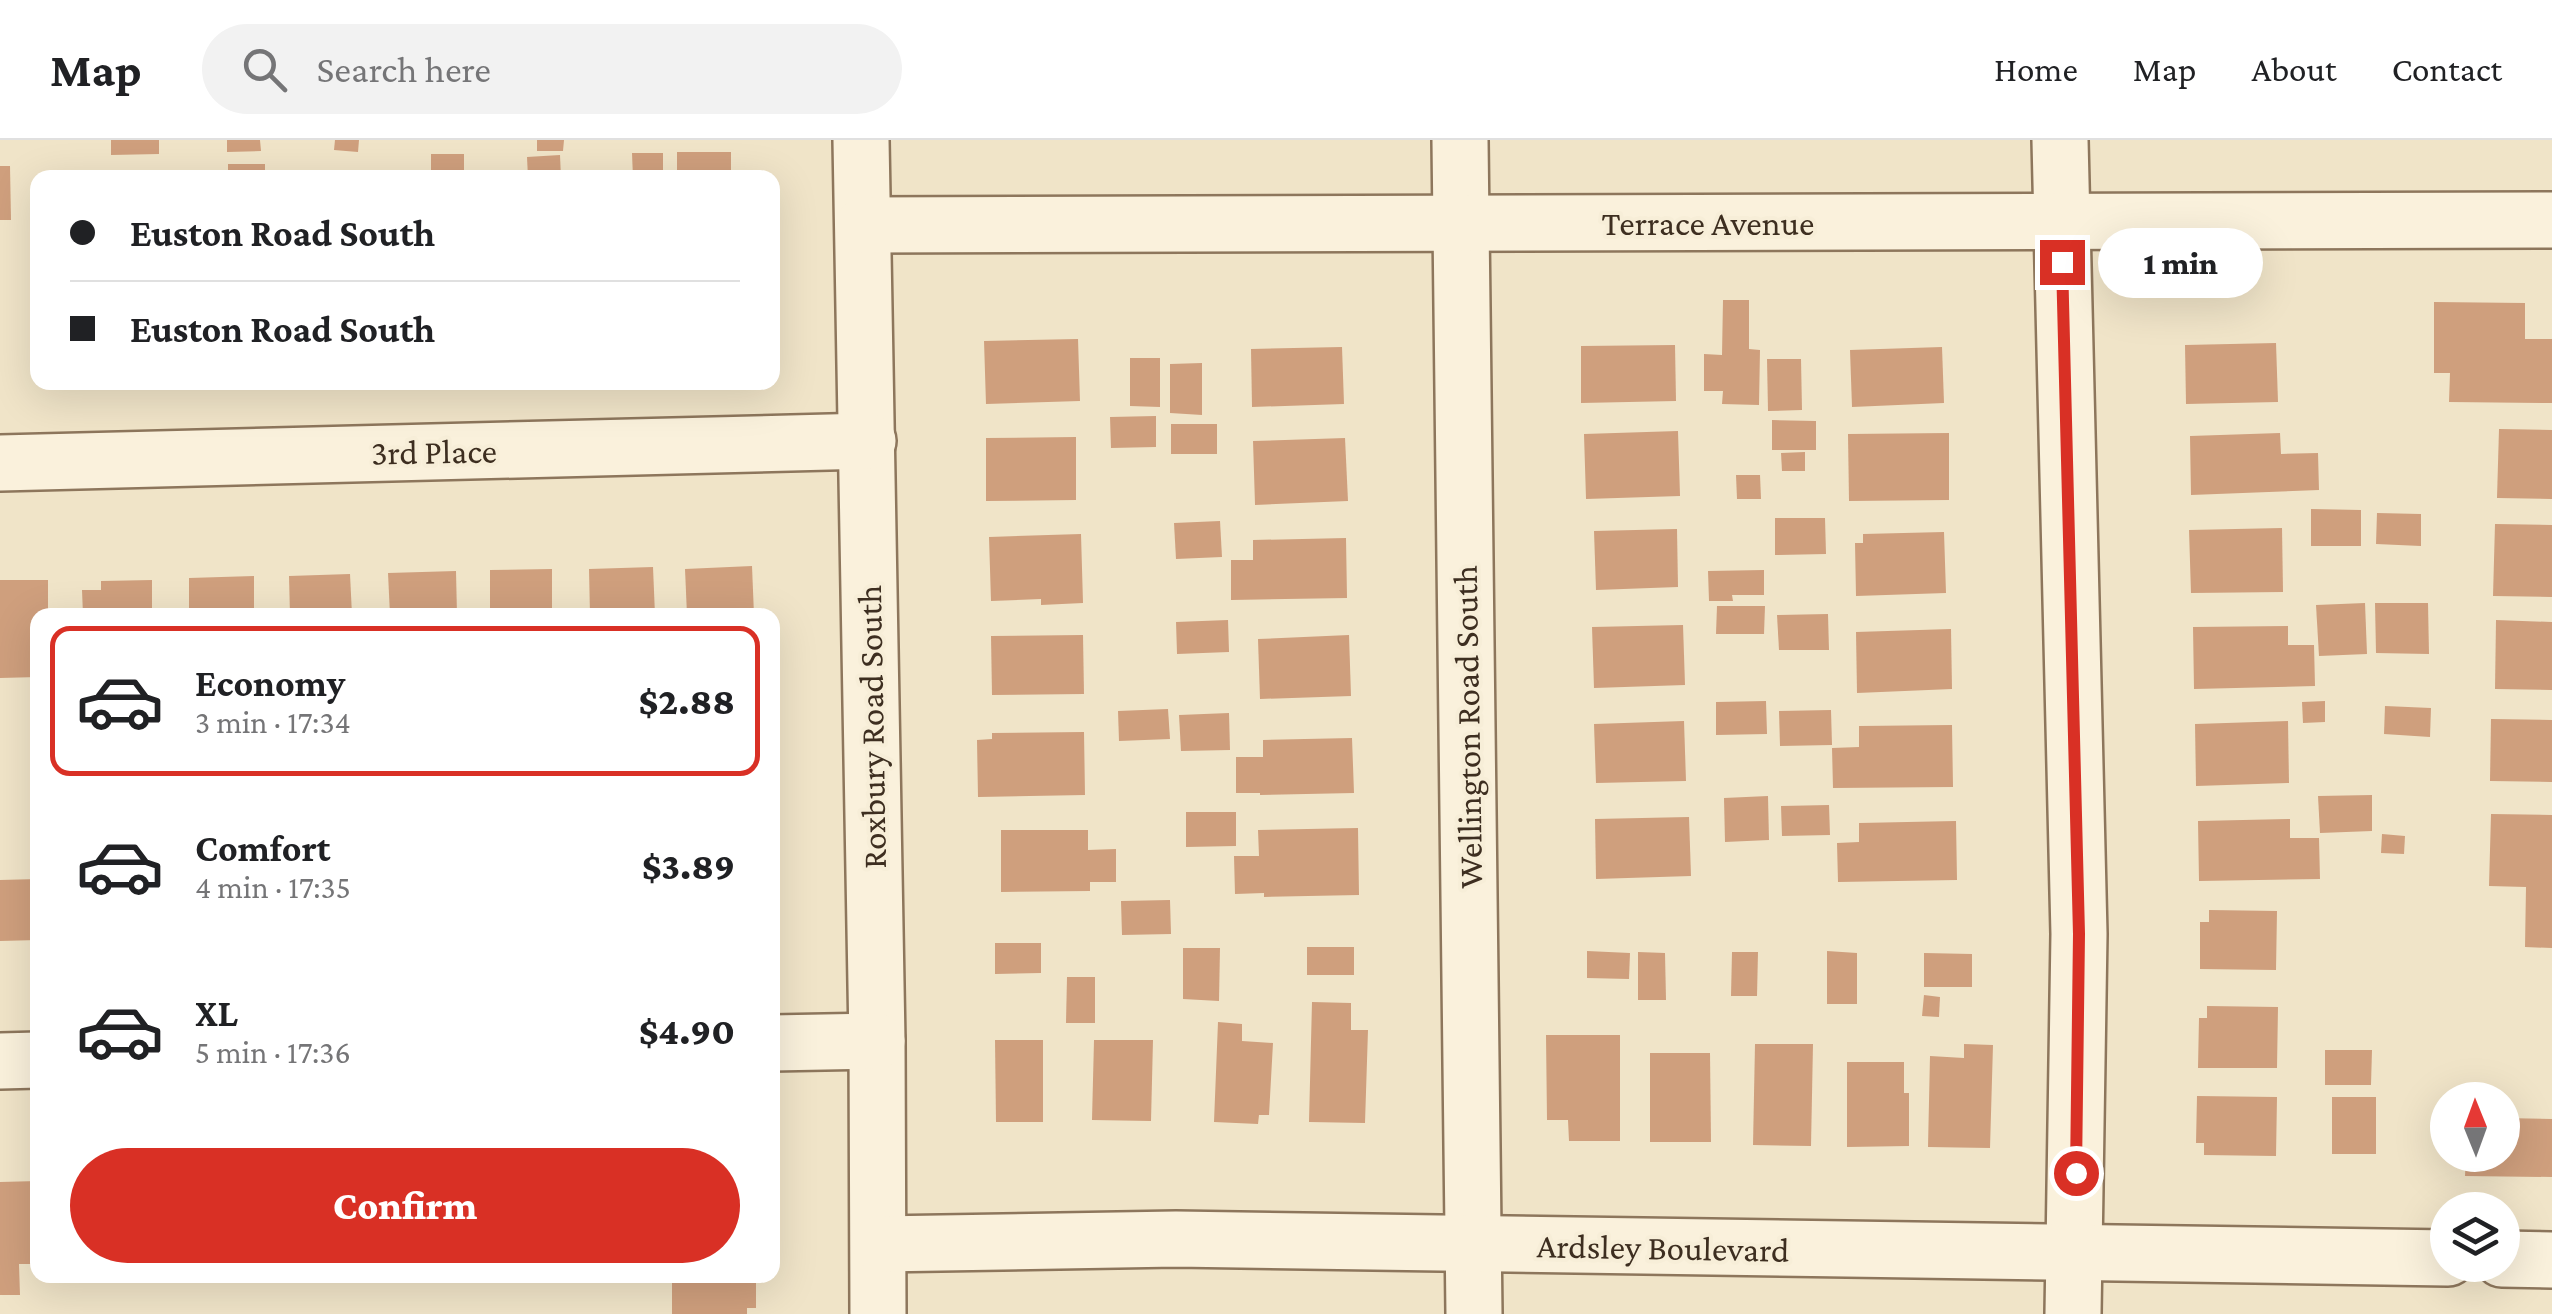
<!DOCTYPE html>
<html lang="en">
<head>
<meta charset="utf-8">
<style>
	:root { --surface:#fff; --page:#f2f2f2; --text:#202124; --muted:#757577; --line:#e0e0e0; --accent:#d93025 }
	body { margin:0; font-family:"Crimson Pro",serif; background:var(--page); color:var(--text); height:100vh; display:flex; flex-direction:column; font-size:38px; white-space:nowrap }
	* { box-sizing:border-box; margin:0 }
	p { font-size:32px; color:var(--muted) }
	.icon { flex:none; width:55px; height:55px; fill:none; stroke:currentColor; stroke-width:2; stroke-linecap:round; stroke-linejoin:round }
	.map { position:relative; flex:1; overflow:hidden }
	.sheet { position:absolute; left:30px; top:468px; width:750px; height:675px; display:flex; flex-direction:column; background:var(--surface); border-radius:20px; box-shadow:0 10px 40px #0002 }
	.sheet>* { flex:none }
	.guide { position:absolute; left:30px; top:30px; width:750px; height:220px; border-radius:20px; box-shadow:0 10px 40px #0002; display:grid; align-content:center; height:220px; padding:0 40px; background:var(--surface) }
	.needle { width:65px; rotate:359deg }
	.controls { position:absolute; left:2430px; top:942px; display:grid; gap:20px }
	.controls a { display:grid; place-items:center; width:90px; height:90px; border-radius:50%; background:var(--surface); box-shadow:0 10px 40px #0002; font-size:50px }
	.end { position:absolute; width:45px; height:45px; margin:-22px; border:12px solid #d93025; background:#fff; box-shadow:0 0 0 5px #fff }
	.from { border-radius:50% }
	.bubble { position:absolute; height:70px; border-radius:35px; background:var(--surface); box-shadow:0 10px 40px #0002; font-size:32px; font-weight:800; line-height:70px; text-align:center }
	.guide b { display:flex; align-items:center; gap:35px; height:95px; font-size:38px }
	.guide b+b { border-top:2px solid var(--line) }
	.guide i { width:25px; height:25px; background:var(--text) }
	ul { padding:18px 0 0; list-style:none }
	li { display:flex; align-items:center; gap:30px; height:150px; margin:0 20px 15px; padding:0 20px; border:5px solid transparent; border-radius:20px }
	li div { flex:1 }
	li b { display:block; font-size:38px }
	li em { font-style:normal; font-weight:800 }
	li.on { border-color:var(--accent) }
	li>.icon { width:90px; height:90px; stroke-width:1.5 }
	.action { display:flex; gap:20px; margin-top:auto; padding:20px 40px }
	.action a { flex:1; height:115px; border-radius:60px; background:var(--accent); color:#fff; font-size:40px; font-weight:800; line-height:115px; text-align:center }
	header { display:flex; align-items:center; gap:60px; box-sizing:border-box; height:140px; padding:0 50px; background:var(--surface); border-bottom:2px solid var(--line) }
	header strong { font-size:48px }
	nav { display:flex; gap:55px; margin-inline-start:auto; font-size:35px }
	.search { width:700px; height:90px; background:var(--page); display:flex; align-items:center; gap:25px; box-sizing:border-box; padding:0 35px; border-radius:55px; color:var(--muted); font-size:38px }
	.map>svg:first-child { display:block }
	.building { fill:#cf9f7d }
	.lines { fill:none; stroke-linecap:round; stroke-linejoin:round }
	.minor-casing { stroke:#8d765c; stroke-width:60 }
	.minor { stroke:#faf1dc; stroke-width:55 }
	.route { stroke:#d93025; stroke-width:12 }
	.labels { text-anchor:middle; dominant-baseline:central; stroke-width:8; stroke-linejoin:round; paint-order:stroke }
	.street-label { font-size:35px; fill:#3d2e20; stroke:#f7eed8 }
</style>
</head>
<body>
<header>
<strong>Map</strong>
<div class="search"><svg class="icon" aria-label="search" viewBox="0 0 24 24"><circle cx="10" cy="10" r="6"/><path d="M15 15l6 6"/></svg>Search here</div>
<nav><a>Home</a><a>Map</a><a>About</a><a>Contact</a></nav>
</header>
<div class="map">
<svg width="2552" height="1174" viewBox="0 0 2552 1174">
	<rect width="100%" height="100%" fill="#f0e4c8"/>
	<g class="building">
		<polygon points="111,0 159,0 159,14 111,15"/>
		<polygon points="227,0 260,0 261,11 227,12"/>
		<polygon points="335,0 359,0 358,12 334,10"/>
		<polygon points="537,0 564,0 563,11 537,11"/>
		<rect x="677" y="12" width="54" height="26"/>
		<polygon points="632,13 663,13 663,38 633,38"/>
		<rect x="431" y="14" width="33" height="24"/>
		<polygon points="560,15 561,38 528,38 527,17"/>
		<rect x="228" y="24" width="37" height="14"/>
		<polygon points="0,26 10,26 11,80 0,80"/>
		<polygon points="30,109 38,109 38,169 31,169"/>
		<polygon points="1723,160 1749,160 1749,209 1760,210 1759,265 1722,264 1723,251 1704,251 1704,214 1722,215"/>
		<polygon points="2434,162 2525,163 2525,199 2552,199 2552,263 2449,262 2450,233 2434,233"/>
		<polygon points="1078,199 1080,261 986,264 984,201"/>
		<polygon points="2276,203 2278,262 2186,264 2185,205"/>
		<polygon points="1675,205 1676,261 1581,263 1581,206"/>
		<polygon points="1342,207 1344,264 1252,267 1251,209"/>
		<polygon points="1942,207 1944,263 1852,267 1850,210"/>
		<polygon points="1130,218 1160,218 1160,267 1130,266"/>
		<polygon points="1767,219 1801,219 1802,270 1768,271"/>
		<polygon points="1202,223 1202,275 1170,273 1170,224"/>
		<polygon points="1156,276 1156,307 1111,308 1110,277"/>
		<polygon points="1772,280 1816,281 1816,310 1772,310"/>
		<rect x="1171" y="284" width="46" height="30"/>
		<polygon points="2499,289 2552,290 2552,359 2497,358"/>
		<polygon points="1678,291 1680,356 1586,359 1584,294"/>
		<polygon points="1949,293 1949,360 1849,361 1848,294"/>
		<polygon points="2280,293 2281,314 2318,313 2319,350 2191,355 2190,296"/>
		<polygon points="1076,297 1076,360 986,361 986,298"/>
		<polygon points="1345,298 1348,361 1255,365 1253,301"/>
		<polygon points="1805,312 1805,331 1782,331 1781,313"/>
		<polygon points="1736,335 1760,335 1761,359 1737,359"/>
		<polygon points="2311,369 2361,370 2361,406 2311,406"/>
		<polygon points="2377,373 2421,374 2421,406 2376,404"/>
		<polygon points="1775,378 1825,378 1826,414 1775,415"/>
		<polygon points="1220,381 1222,417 1176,419 1174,383"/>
		<polygon points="2495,384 2552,385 2552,457 2493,456"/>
		<polygon points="2282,388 2283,452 2191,453 2189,390"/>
		<polygon points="1677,389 1678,447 1596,450 1594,391"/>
		<polygon points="1944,392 1946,453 1856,456 1855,403 1863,403 1863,394"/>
		<polygon points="1081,394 1083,463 1041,465 1041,459 991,461 989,397"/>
		<polygon points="1346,398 1347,458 1231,460 1231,420 1253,420 1253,400"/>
		<polygon points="752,426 754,475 687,475 685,429"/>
		<polygon points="653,427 655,475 590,475 589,429"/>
		<polygon points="552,429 552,475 490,475 490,430"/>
		<polygon points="1764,430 1764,455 1732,455 1733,461 1709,461 1708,431"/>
		<polygon points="456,431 457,475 390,475 388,433"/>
		<polygon points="350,434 352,475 290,475 289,436"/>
		<polygon points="254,436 254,475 189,475 189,438"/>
		<polygon points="0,440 48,440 48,475 38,475 38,537 0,538"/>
		<polygon points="152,440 152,475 83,475 82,450 101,450 101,441"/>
		<polygon points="2365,463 2367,514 2319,516 2316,465"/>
		<polygon points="2375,463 2428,463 2429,514 2376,513"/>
		<polygon points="1717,466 1765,466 1764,494 1716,494"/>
		<polygon points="1828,474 1829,510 1779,510 1777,475"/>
		<polygon points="1228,480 1229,512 1177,514 1176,482"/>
		<polygon points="2496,480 2552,482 2552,550 2495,549"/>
		<polygon points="1683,485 1685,545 1594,548 1592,487"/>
		<polygon points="2288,486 2288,505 2314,505 2315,546 2194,549 2193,487"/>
		<polygon points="1951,489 1952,549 1857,553 1856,492"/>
		<polygon points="1083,495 1084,554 992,555 991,496"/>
		<polygon points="1349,495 1351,556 1260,559 1258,499"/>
		<polygon points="1766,561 1767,594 1716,595 1716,562"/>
		<polygon points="2325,561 2325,582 2303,583 2302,562"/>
		<polygon points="2385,566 2431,568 2430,597 2384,594"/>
		<polygon points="1168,569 1170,599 1119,601 1118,571"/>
		<polygon points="1831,570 1832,605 1780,606 1779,571"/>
		<polygon points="1229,573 1230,610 1181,611 1179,575"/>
		<polygon points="2491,579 2552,580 2552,642 2490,641"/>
		<polygon points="1684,581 1686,641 1596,643 1594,584"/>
		<polygon points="2288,581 2289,643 2196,646 2195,584"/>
		<polygon points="1952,585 1953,647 1833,648 1832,608 1859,607 1859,586"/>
		<polygon points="1084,592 1085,655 978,657 977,600 992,599 992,593"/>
		<polygon points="1352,598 1354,653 1260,655 1260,653 1236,653 1236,617 1263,617 1263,600"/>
		<polygon points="2372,655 2372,691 2320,693 2318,656"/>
		<polygon points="1768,656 1769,700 1725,702 1724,658"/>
		<polygon points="1829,665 1830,695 1782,696 1781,666"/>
		<polygon points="1186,672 1236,672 1236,706 1186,707"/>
		<polygon points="2491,674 2552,675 2552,808 2525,807 2526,747 2489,746"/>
		<polygon points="1689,677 1691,736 1596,739 1595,679"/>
		<polygon points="2290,679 2290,698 2319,698 2320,739 2199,741 2198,681"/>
		<polygon points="1956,681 1957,740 1838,742 1837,703 1859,702 1859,683"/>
		<polygon points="1358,688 1359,755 1264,757 1264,753 1235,754 1234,716 1259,716 1258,690"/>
		<polygon points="1001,690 1088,690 1088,710 1116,709 1116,742 1090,742 1090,751 1001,752"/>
		<polygon points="2382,694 2405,696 2404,714 2381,713"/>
		<polygon points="38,739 38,800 0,801 0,740"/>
		<polygon points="1170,760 1171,794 1122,795 1121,761"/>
		<polygon points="2209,770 2277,771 2276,830 2200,829 2200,782 2209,782"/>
		<polygon points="995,803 1041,803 1041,833 995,834"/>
		<rect x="1307" y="807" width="47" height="28"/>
		<polygon points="1183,808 1220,808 1219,861 1183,859"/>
		<polygon points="1587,811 1630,813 1629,839 1587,838"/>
		<polygon points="1827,811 1857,813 1857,864 1827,864"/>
		<polygon points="1638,812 1665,813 1666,860 1638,860"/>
		<polygon points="1732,812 1758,812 1757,856 1731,856"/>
		<polygon points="1924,813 1972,814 1972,847 1924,847"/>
		<polygon points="1067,837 1095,837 1095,883 1066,883"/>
		<polygon points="1924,855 1940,857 1939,877 1922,876"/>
		<polygon points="1312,862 1351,863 1351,890 1368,890 1365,983 1309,982"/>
		<polygon points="2207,866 2278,867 2277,928 2198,928 2199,878 2207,878"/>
		<polygon points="1218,882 1242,884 1242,901 1273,903 1269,975 1259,975 1258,984 1214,982"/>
		<polygon points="1546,895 1620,895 1620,1001 1569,1001 1568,980 1547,980"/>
		<polygon points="995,900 1043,900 1043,982 996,982"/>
		<polygon points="1094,900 1153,900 1151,981 1092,980"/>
		<polygon points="1755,904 1813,904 1811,1006 1753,1005"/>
		<polygon points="1964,904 1993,905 1990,1008 1928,1007 1930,916 1964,918"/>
		<polygon points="2325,910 2372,910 2371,945 2325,945"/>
		<polygon points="1650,913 1710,913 1711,1002 1650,1002"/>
		<polygon points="1847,922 1904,922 1904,953 1909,953 1909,1006 1847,1007"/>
		<polygon points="2197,956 2277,957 2276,1016 2204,1015 2204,1003 2196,1003"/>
		<rect x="2332" y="957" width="44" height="57"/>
		<polygon points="2502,978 2552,979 2552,1037 2465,1036 2466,1015 2502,1015"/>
		<polygon points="38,1041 38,1124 19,1124 20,1155 0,1155 0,1042"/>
		<polygon points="672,1135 756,1135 756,1168 747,1168 747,1174 672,1174"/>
	</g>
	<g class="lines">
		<defs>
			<g id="minor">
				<polyline points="861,0 877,901 878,1174"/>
				<polyline points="1460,0 1474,1174"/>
				<polyline points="2060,0 2079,794 2073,1174"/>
				<polyline points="864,85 2552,80"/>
				<polyline points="0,323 868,301"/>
				<polyline points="772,903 877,901"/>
				<polyline points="0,921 38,920"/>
				<polyline points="880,1104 1176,1099 2448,1118"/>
				<polyline points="2502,1119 2552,1120"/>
			</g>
		</defs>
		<use href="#minor" class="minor-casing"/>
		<use href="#minor" class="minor"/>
	</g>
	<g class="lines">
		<polyline class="route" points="2062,122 2079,794 2076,1033"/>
	</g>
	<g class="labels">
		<g class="street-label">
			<text x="1708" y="83">Terrace Avenue</text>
			<text transform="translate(434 312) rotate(-1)">3rd Place</text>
			<text transform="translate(872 587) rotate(-91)">Roxbury Road South</text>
			<text transform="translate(1468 587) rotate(-91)">Wellington Road South</text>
			<text transform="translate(1663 1108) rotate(1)">Ardsley Boulevard</text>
		</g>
	</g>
</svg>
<div class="controls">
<a><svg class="needle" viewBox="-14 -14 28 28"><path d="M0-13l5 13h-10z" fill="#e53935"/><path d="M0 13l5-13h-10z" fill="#757577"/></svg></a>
<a><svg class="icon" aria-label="layers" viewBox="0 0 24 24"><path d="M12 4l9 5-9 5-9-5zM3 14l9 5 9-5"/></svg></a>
</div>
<i class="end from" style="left:2076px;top:1033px"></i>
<i class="end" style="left:2062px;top:122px"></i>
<div class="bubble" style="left:2098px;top:88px;width:165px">1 min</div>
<div class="guide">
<b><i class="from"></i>Euston Road South</b>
<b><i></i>Euston Road South</b>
</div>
<section class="sheet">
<ul>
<li class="on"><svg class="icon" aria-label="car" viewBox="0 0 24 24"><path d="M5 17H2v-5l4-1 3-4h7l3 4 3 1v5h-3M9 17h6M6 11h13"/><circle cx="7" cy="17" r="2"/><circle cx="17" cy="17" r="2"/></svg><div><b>Economy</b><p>3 min · 17:34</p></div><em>$2.88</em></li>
<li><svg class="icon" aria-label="car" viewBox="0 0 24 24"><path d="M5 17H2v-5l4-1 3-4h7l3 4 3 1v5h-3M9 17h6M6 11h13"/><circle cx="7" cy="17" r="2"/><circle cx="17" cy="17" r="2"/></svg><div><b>Comfort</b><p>4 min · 17:35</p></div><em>$3.89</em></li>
<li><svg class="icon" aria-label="car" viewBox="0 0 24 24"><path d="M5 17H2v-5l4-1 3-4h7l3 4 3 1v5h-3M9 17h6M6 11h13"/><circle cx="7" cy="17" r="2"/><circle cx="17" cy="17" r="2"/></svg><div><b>XL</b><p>5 min · 17:36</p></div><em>$4.90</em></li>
</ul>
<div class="action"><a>Confirm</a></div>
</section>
</div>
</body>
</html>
